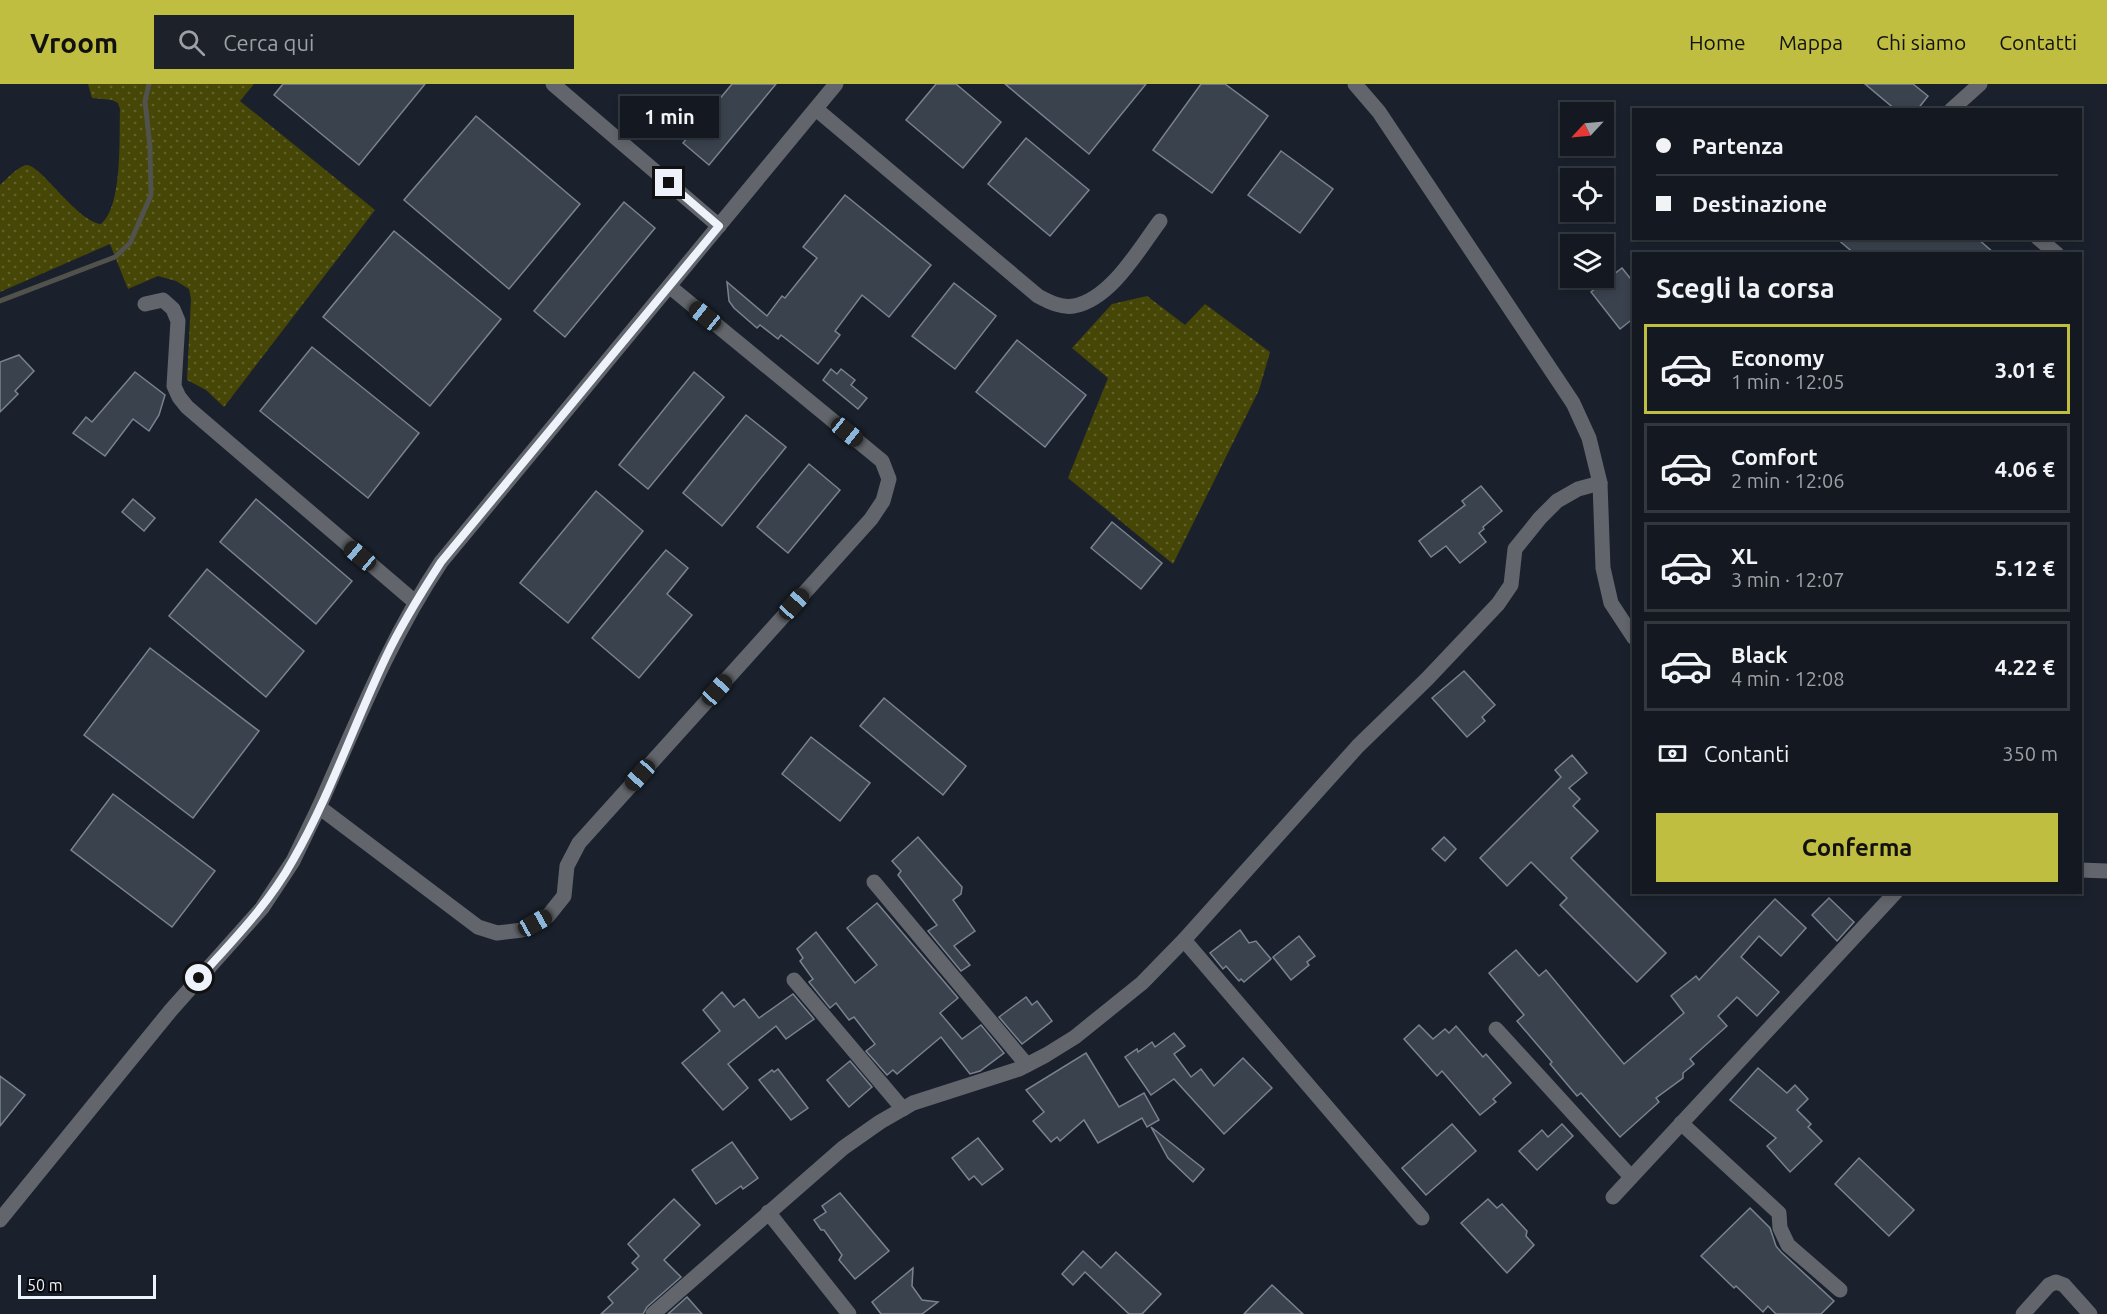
<!DOCTYPE html>
<html lang="it">
<head>
<meta charset="utf-8">
<style>
	:root { --surface:#141921; --page:#1d222a; --text:#f1f3f6; --muted:#9da0a5; --line:#33383f; --accent:#bfbe41 }
	body { margin:0; font-family:Ubuntu,sans-serif; background:var(--page); color:var(--text); height:100vh; display:flex; flex-direction:column; font-size:22px; white-space:nowrap }
	* { box-sizing:border-box; margin:0 }
	p { font-size:20px; color:var(--muted) }
	.icon { flex:none; width:33px; height:33px; fill:none; stroke:currentColor; stroke-width:2; stroke-linecap:round; stroke-linejoin:round }
	.map { position:relative; flex:1; overflow:hidden }
	.details { position:absolute; left:1632px; top:168px; width:450px; height:642px; display:flex; flex-direction:column; background:var(--surface); border-radius:0px; box-shadow:0 3px 9px #0003,0 0 0 2px var(--line) }
	.details>* { flex:none }
	.guide { position:absolute; left:1632px; top:24px; width:450px; height:132px; border-radius:0px; box-shadow:0 3px 9px #0003,0 0 0 2px var(--line); display:grid; align-content:center; height:132px; padding:0 24px; background:var(--surface) }
	.needle { width:39px; rotate:244deg }
	.controls { position:absolute; left:1560px; top:18px; display:grid; gap:12px }
	.controls a { display:grid; place-items:center; width:54px; height:54px; border-radius:0px; background:var(--surface); box-shadow:0 3px 9px #0003,0 0 0 2px var(--line); font-size:30px }
	.scale { position:absolute; left:18px; bottom:15px; width:138px; box-sizing:border-box; padding-left:6px; border:3px solid #eef2fa; border-top:0; font-size:16px; line-height:21px; white-space:nowrap; color:#eef2fa; -webkit-text-stroke:4px #080a0f; paint-order:stroke }
	.end { position:absolute; width:27px; height:27px; margin:-14px; border:8px solid #eef2fa; background:#111; box-shadow:0 0 0 3px #111 }
	.from { border-radius:50% }
	.bubble { position:absolute; height:42px; border-radius:0px; background:var(--surface); box-shadow:0 3px 9px #0003,0 0 0 2px var(--line); font-size:20px; font-weight:700; line-height:42px; text-align:center }
	.car { position:absolute; width:18px; height:36px; margin:-18px -9px; border-radius:8px; box-shadow:0 0 4px 2px #0007; background:linear-gradient(#222 24%,#8ab4d8 0 40%,#222 0 76%,#8ab4d8 0 86%,#222 0) }
	.guide b { display:flex; align-items:center; gap:21px; height:57px; font-size:22px }
	.guide b+b { border-top:2px solid var(--line) }
	.guide i { width:15px; height:15px; background:var(--text) }
	ul { padding:0; list-style:none }
	li { display:flex; align-items:center; gap:18px; height:90px; margin:0 12px 9px; padding:0 12px; border:3px solid var(--line); border-radius:0px }
	li div { flex:1 }
	li b { display:block; font-size:22px }
	li em { font-style:normal; font-weight:700 }
	li.current { border-color:var(--accent) }
	li>.icon { width:54px; height:54px; stroke-width:1.5 }
	h2 { padding:0 24px; font-size:27px; line-height:72px }
	.pay { display:flex; align-items:center; gap:15px; height:66px; padding:0 24px; font-size:22px }
	.pay p { margin-inline-start:auto }
	.button { display:flex; gap:12px; margin-top:auto; padding:12px 24px }
	.button a { flex:1; height:69px; border-radius:0px; background:var(--accent); color:#111; font-size:24px; font-weight:700; line-height:69px; text-align:center }
	header { display:flex; align-items:center; gap:36px; box-sizing:border-box; height:84px; padding:0 30px; background:var(--accent); color:#111 }
	header strong { font-size:28px }
	nav { display:flex; gap:33px; margin-inline-start:auto; font-size:21px }
	.search { width:420px; height:54px; background:var(--page); display:flex; align-items:center; gap:15px; box-sizing:border-box; padding:0 21px; border-radius:0px; color:var(--muted); font-size:22px }
	.map>svg:first-child { display:block }
	.grass { fill:url(#grass-dots) }
	.lines { fill:none; stroke-linecap:round; stroke-linejoin:round }
	.stream { stroke:#51524b; stroke-width:5 }
	.building { fill:#3a424e; stroke:#7a8290; stroke-width:1.5 }
	.minor { stroke:#62666c; stroke-width:15 }
	.route { stroke:#eef2fa; stroke-width:8 }
</style>
</head>
<body>
<header>
<strong>Vroom</strong>
<div class="search"><svg class="icon" aria-label="search" viewBox="0 0 24 24"><circle cx="10" cy="10" r="6"/><path d="M15 15l6 6"/></svg>Cerca qui</div>
<nav><a>Home</a><a>Mappa</a><a>Chi siamo</a><a>Contatti</a></nav>
</header>
<div class="map">
<svg width="2107" height="1230" viewBox="0 0 2107 1230">
	<defs>
		<pattern id="grass-dots" width="8" height="8" patternUnits="userSpaceOnUse" patternTransform="scale(1.5)"><rect width="8" height="8" fill="#464606"/><path d="M2 2h.1M6 6h.1" fill="none" stroke="#61612b" stroke-width="1.8" stroke-linecap="round"/></pattern>
	</defs>
	<rect width="100%" height="100%" fill="#1a212c"/>
	<g class="grass">
		<path d="M88 0H254L240 17 375 126 224 323 206 306 187 296 191 215 189 205 176 197 158 192 128 205 110 160 0 208V101C7 95 17 83 26 81 39 78 76 137 101 140 123 122 119 53 120 25L118 19 112 16 92 14Z"/>
		<polygon points="1147,212 1185,241 1205,220 1270,268 1259,306 1173,480 1068,394 1108,294 1072,264 1112,220"/>
	</g>
	<g class="lines">
		<polyline class="stream" points="0,217 115,173 130,159 151,111 150,63 145,17 149,0"/>
	</g>
	<g class="building">
		<polygon points="283,0 425,0 359,81 274,11"/>
		<polygon points="732,0 776,0 709,81 683,59"/>
		<polygon points="936,0 956,0 1001,38 963,84 906,36"/>
		<polygon points="1005,0 1146,0 1089,70"/>
		<polygon points="1201,0 1225,0 1268,32 1212,109 1153,66"/>
		<polygon points="1865,0 1913,0 1928,12 1917,26 1896,26"/>
		<polygon points="476,32 580,120 509,205 404,116"/>
		<polygon points="1026,54 1089,106 1050,152 988,100"/>
		<polygon points="1281,67 1333,105 1300,149 1248,111"/>
		<polygon points="845,111 931,181 889,233 862,211 835,247 840,251 818,280 781,251 778,255 760,241 757,244 734,224 729,217 727,198 767,232 782,212 785,214 817,174 803,163"/>
		<polygon points="624,118 655,144 565,253 534,227"/>
		<polygon points="394,147 501,235 430,322 323,233"/>
		<polygon points="1836,154 1977,154 1995,170 1855,170"/>
		<polygon points="1622,184 1634,199 1634,234 1620,245 1591,208"/>
		<polygon points="954,199 996,232 955,285 912,252"/>
		<polygon points="1017,256 1086,311 1045,363 976,308"/>
		<polygon points="312,263 419,349 368,414 260,327"/>
		<polygon points="19,271 34,287 15,307 18,310 0,328 0,278"/>
		<polygon points="831,285 837,290 841,285 855,296 851,301 867,314 858,325 823,296"/>
		<polygon points="135,288 165,311 159,331 149,347 133,335 105,372 73,349 86,333 92,338"/>
		<polygon points="694,288 724,313 648,405 619,381"/>
		<polygon points="746,331 786,363 722,442 683,409"/>
		<polygon points="809,380 840,406 788,469 757,443"/>
		<polygon points="1481,402 1502,427 1483,443 1484,445 1479,449 1486,458 1460,479 1446,462 1431,473 1419,457 1465,421 1462,417"/>
		<polygon points="596,407 643,447 568,539 520,499"/>
		<polygon points="133,415 155,434 144,447 122,428"/>
		<polygon points="256,415 352,497 316,540 220,458"/>
		<polygon points="1112,438 1162,479 1141,505 1091,464"/>
		<polygon points="666,466 688,484 667,510 692,531 639,594 592,554"/>
		<polygon points="207,485 304,567 266,613 169,532"/>
		<polygon points="150,564 259,647 193,734 84,651"/>
		<polygon points="1464,587 1495,621 1482,633 1485,637 1467,653 1432,614"/>
		<polygon points="884,614 966,682 943,711 860,642"/>
		<polygon points="811,653 870,699 840,737 782,690"/>
		<polygon points="1572,671 1587,689 1569,704 1580,715 1573,722 1598,747 1571,774 1666,869 1637,898 1560,821 1567,814 1531,778 1507,802 1480,774 1561,693 1555,686"/>
		<polygon points="113,710 215,787 172,843 71,766"/>
		<polygon points="918,753 962,803 961,810 953,816 975,847 954,862 970,881 961,887 928,847 937,841 898,791 901,787 892,777"/>
		<polygon points="1444,753 1456,765 1445,777 1432,765"/>
		<polygon points="1829,814 1854,838 1837,857 1812,831"/>
		<polygon points="1775,815 1806,844 1781,872 1759,852 1741,873 1779,908 1757,932 1737,913 1718,932 1727,942 1690,975 1694,980 1683,989 1683,994 1656,1014 1659,1018 1620,1053 1581,1009 1577,1012 1550,980 1552,978 1517,937 1524,931 1489,889 1516,866 1539,892 1546,886 1624,980 1684,929 1671,912 1696,892 1699,896"/>
		<polygon points="877,819 958,914 940,929 962,955 981,941 1004,969 980,987 970,990 941,953 897,990 893,986 887,991 866,967 875,960 854,933 849,936 836,919 830,924 809,898 813,895 800,877 803,874 797,865 816,848 855,899 877,881 847,844"/>
		<polygon points="1240,846 1249,859 1256,857 1271,875 1244,898 1241,895 1239,897 1226,882 1223,885 1210,869"/>
		<polygon points="1299,852 1315,872 1307,878 1309,881 1291,896 1273,873"/>
		<polygon points="722,908 734,923 744,915 759,934 793,910 814,935 786,955 776,942 728,980 748,1004 723,1026 682,979 720,947 703,926"/>
		<polygon points="1026,913 1032,921 1037,917 1052,937 1022,960 999,933"/>
		<polygon points="1419,941 1433,955 1445,945 1449,949 1456,942 1483,973 1486,970 1511,999 1493,1015 1496,1018 1480,1031 1442,987 1437,992 1404,955"/>
		<polygon points="1174,949 1185,962 1174,970 1191,993 1201,985 1214,1002 1243,974 1272,1004 1224,1050 1174,995 1151,1011 1125,973 1137,965 1138,968 1152,958 1155,963"/>
		<polygon points="1086,969 1119,1023 1144,1009 1159,1036 1147,1043 1142,1034 1098,1059 1084,1036 1060,1057 1057,1053 1051,1058 1033,1037 1044,1028 1026,1006"/>
		<polygon points="850,977 872,1003 849,1023 827,996"/>
		<polygon points="1758,984 1787,1009 1795,1001 1808,1015 1797,1026 1811,1040 1808,1043 1822,1057 1790,1088 1767,1062 1776,1054 1730,1016"/>
		<polygon points="778,985 808,1024 791,1036 759,996 772,986 774,988"/>
		<polygon points="0,992 25,1011 0,1042"/>
		<polygon points="1452,1040 1476,1067 1426,1111 1402,1084"/>
		<polygon points="1562,1040 1573,1052 1537,1086 1519,1067 1542,1046 1548,1053"/>
		<polygon points="1151,1043 1204,1085 1193,1098 1168,1074"/>
		<polygon points="978,1054 1003,1085 982,1101 974,1092 969,1096 952,1074"/>
		<polygon points="732,1058 758,1094 743,1105 741,1102 716,1120 692,1086"/>
		<polygon points="1859,1074 1914,1126 1889,1152 1835,1100"/>
		<polygon points="840,1109 889,1167 855,1195 839,1176 842,1171 824,1146 821,1146 814,1136 826,1128 822,1122"/>
		<polygon points="674,1115 700,1141 664,1176 681,1193 647,1223 643,1230 601,1230 613,1219 608,1213 638,1185 632,1179 639,1172 628,1160"/>
		<polygon points="1488,1115 1497,1124 1502,1120 1527,1147 1526,1152 1534,1161 1507,1189 1461,1139"/>
		<polygon points="1750,1124 1770,1144 1776,1162 1781,1168 1834,1217 1821,1230 1776,1230 1768,1222 1763,1228 1736,1202 1734,1204 1701,1172"/>
		<polygon points="1083,1167 1101,1184 1116,1168 1161,1210 1142,1230 1129,1230 1085,1188 1073,1201 1062,1190"/>
		<polygon points="913,1184 912,1202 922,1216 938,1218 922,1230 881,1230 872,1218"/>
		<polygon points="1272,1201 1303,1230 1244,1230"/>
		<polygon points="687,1213 702,1230 668,1230"/>
	</g>
	<g class="lines">
		<g class="minor">
			<polyline points="553,0 719,142"/>
			<polyline points="1355,0 1379,28 1573,319 1589,354 1600,399 1603,484 1611,519 1634,554"/>
			<path d="M816 25 1038 212C1049 218 1061 224 1074 222 1111 215 1139 165 1160 137"/>
			<polyline points="1951,26 1980,0"/>
			<polyline points="2038,154 2057,170"/>
			<path d="M669 202 882 377 889 395 883 417 871 435 579 759 567 782 564 812 548 832 522 846 497 849 478 843 319 723C357 638 389 556 441 478L836 0"/>
			<polyline points="145,220 163,216 173,225 178,237 174,302 179,313 187,323 415,518"/>
			<polyline points="2080,786 2107,787"/>
			<polyline points="874,798 1027,981"/>
			<polyline points="1184,856 1422,1134"/>
			<polyline points="794,896 903,1025"/>
			<polyline points="1496,945 1631,1093"/>
			<polyline points="1681,1039 1779,1129 1780,1144 1788,1161 1840,1206"/>
			<polyline points="1613,1113 1896,808"/>
			<polyline points="768,1128 849,1230"/>
			<polyline points="0,1136 171,926 262,824 293,777 319,723"/>
			<polyline points="653,1230 843,1064 880,1038 913,1019 1019,985 1046,971 1075,953 1142,899 1184,856 1358,662 1427,595 1498,520 1511,501 1515,465 1540,434 1557,417 1578,405 1600,399"/>
			<polyline points="2023,1230 2049,1201 2056,1198 2064,1201 2090,1230"/>
		</g>
	</g>
	<g class="lines">
		<path class="route" d="M199 894C233 856 268 821 293 776 330 712 354 640 386 573 402 539 421 509 441 478L719 142 669 99"/>
	</g>
</svg>
<div class="controls">
<a><svg class="needle" viewBox="-14 -14 28 28"><path d="M0-13l5 13h-10z" fill="#e53935"/><path d="M0 13l5-13h-10z" fill="#9da0a5"/></svg></a>
<a><svg class="icon" aria-label="locate" viewBox="0 0 24 24"><circle cx="12" cy="12" r="6"/><path d="M12 2v4M12 18v4M2 12h4M18 12h4"/></svg></a>
<a><svg class="icon" aria-label="layers" viewBox="0 0 24 24"><path d="M12 4l9 5-9 5-9-5zM3 14l9 5 9-5"/></svg></a>
</div>
<div class="scale">50 m</div>
<i class="end from" style="left:199px;top:894px"></i>
<i class="end" style="left:669px;top:99px"></i>
<div class="bubble" style="left:620px;top:12px;width:99px">1 min</div>
<i class="car" style="left:705px;top:232px;rotate:309deg"></i>
<i class="car" style="left:847px;top:348px;rotate:129deg"></i>
<i class="car" style="left:360px;top:472px;rotate:310deg"></i>
<i class="car" style="left:794px;top:520px;rotate:42deg"></i>
<i class="car" style="left:717px;top:606px;rotate:42deg"></i>
<i class="car" style="left:640px;top:691px;rotate:222deg"></i>
<i class="car" style="left:535px;top:839px;rotate:61deg"></i>
<div class="guide">
<b><i class="from"></i>Partenza</b>
<b><i></i>Destinazione</b>
</div>
<section class="details">
<h2>Scegli la corsa</h2>
<ul>
<li class="current"><svg class="icon" aria-label="car" viewBox="0 0 24 24"><path d="M5 17H2v-5l4-1 3-4h7l3 4 3 1v5h-3M9 17h6M6 11h13"/><circle cx="7" cy="17" r="2"/><circle cx="17" cy="17" r="2"/></svg><div><b>Economy</b><p>1 min · 12:05</p></div><em>3.01 €</em></li>
<li><svg class="icon" aria-label="car" viewBox="0 0 24 24"><path d="M5 17H2v-5l4-1 3-4h7l3 4 3 1v5h-3M9 17h6M6 11h13"/><circle cx="7" cy="17" r="2"/><circle cx="17" cy="17" r="2"/></svg><div><b>Comfort</b><p>2 min · 12:06</p></div><em>4.06 €</em></li>
<li><svg class="icon" aria-label="car" viewBox="0 0 24 24"><path d="M5 17H2v-5l4-1 3-4h7l3 4 3 1v5h-3M9 17h6M6 11h13"/><circle cx="7" cy="17" r="2"/><circle cx="17" cy="17" r="2"/></svg><div><b>XL</b><p>3 min · 12:07</p></div><em>5.12 €</em></li>
<li><svg class="icon" aria-label="car" viewBox="0 0 24 24"><path d="M5 17H2v-5l4-1 3-4h7l3 4 3 1v5h-3M9 17h6M6 11h13"/><circle cx="7" cy="17" r="2"/><circle cx="17" cy="17" r="2"/></svg><div><b>Black</b><p>4 min · 12:08</p></div><em>4.22 €</em></li>
</ul>
<div class="pay"><svg class="icon" aria-label="cash" viewBox="0 0 24 24"><path d="M3 7h18v10H3z"/><circle cx="12" cy="12" r="2"/></svg>Contanti<p>350 m</p></div>
<div class="button"><a>Conferma</a></div>
</section>
</div>
</body>
</html>
